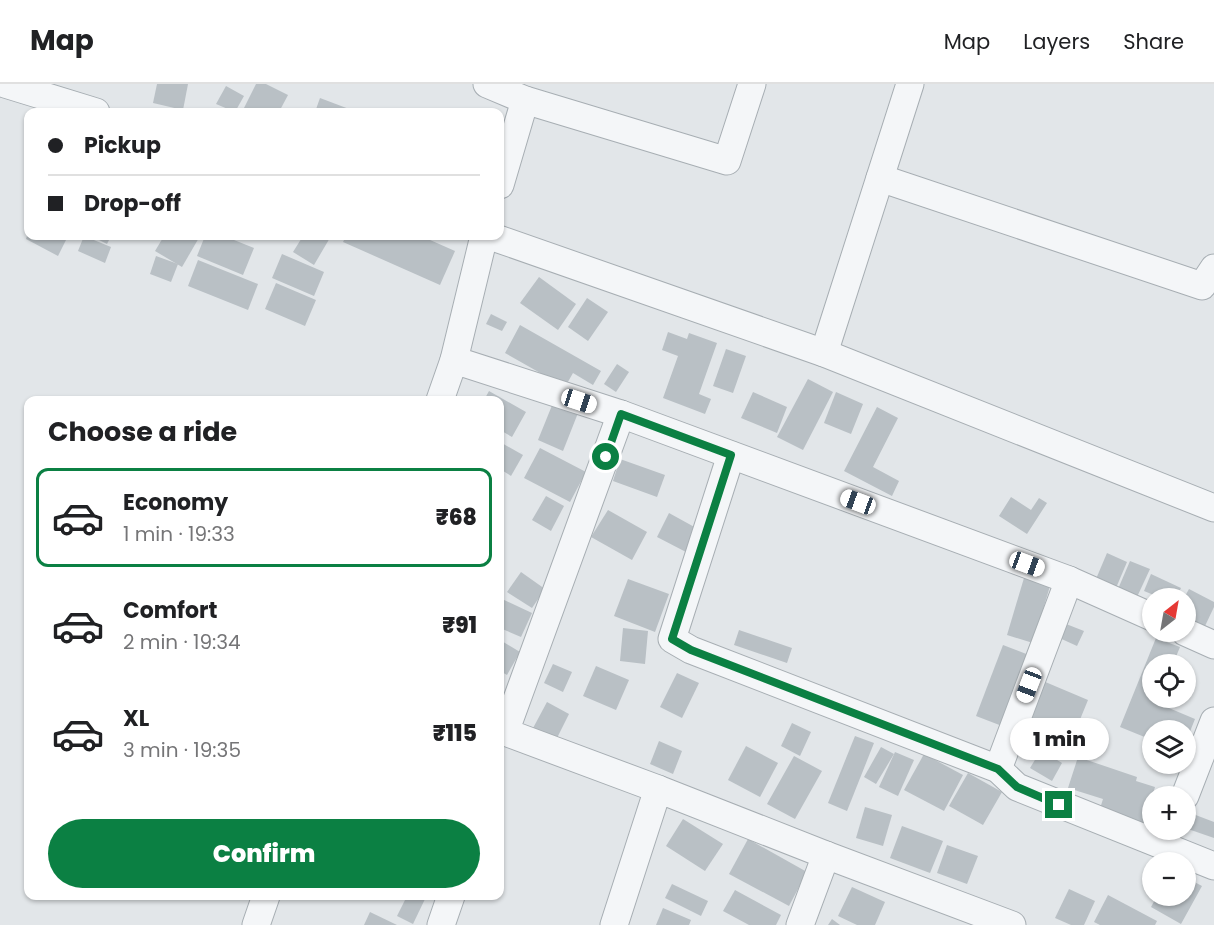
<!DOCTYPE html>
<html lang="en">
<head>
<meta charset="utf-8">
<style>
	:root { --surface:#fff; --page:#f6f6f6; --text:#202124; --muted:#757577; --line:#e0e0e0; --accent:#0b8043 }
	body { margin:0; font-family:Poppins,sans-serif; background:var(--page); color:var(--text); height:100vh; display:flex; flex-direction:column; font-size:22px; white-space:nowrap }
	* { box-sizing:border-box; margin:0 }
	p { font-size:20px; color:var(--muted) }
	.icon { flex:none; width:33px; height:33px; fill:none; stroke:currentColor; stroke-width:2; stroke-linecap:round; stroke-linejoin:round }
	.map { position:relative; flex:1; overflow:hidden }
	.details { position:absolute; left:24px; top:312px; width:480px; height:504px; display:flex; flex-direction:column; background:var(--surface); border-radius:12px; box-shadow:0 2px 4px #0004 }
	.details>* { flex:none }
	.hud { position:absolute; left:24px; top:24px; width:480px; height:132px; border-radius:12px; box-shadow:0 2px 4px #0004; display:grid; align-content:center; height:132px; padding:0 24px; background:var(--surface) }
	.needle { width:39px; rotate:31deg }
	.tools { position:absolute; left:1142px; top:504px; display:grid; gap:12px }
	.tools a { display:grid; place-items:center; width:54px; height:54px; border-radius:50%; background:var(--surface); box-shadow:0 2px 4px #0004; font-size:30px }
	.end { position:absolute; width:27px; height:27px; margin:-14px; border:8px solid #0b8043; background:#fff; box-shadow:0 0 0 3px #fff }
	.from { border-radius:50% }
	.bubble { position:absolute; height:42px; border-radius:21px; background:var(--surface); box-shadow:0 2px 4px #0004; font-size:20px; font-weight:800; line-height:42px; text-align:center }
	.car { position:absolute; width:18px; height:36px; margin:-18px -9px; border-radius:8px; box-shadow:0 0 4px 2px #0007; background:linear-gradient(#fff 24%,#345 0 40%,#fff 0 76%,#345 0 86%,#fff 0) }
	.hud b { display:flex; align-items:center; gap:21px; height:57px; font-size:22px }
	.hud b+b { border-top:2px solid var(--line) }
	.hud i { width:15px; height:15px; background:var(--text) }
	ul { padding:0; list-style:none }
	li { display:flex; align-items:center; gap:18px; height:99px; margin:0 12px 9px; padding:0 12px; border:3px solid transparent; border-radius:12px }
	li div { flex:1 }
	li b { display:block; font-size:22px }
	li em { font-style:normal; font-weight:800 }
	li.on { border-color:var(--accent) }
	li>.icon { width:54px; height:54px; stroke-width:1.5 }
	h2 { padding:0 24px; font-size:27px; line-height:72px }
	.cta { display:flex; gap:12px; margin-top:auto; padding:12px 24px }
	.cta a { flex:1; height:69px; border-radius:36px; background:var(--accent); color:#fff; font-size:24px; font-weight:800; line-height:69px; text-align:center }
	header { display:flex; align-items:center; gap:36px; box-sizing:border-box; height:84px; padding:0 30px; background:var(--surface); border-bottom:2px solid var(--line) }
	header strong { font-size:28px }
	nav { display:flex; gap:33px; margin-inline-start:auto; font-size:21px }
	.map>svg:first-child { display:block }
	.building { fill:#b9c0c5 }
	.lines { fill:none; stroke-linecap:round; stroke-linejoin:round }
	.minor-casing { stroke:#a7aeb3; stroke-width:29 }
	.minor { stroke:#f4f6f8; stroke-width:27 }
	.route { stroke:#0b8043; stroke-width:8 }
</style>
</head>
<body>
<header>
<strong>Map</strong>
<nav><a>Map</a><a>Layers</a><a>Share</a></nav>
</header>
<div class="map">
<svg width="1214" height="841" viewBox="0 0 1214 841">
	<rect width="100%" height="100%" fill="#e2e6e9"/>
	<g class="building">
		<polygon points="157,0 188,0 183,26 153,19"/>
		<polygon points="256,0 266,0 288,11 279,28 242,28"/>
		<polygon points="226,2 244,12 235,28 216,20"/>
		<polygon points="320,14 357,28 315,28"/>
		<polygon points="27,152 68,152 58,172 26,155"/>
		<polygon points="84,152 111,163 105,179 78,167"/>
		<polygon points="91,152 111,152 107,160"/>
		<polygon points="164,152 200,152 182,183 155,167"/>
		<polygon points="205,152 224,152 254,164 243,191 197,172"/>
		<polygon points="303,152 331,152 314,181 293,168"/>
		<polygon points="346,152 421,152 455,167 440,201 343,158"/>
		<polygon points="282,170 324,188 314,212 272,194"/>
		<polygon points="156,172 178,180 171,198 150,190"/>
		<polygon points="198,176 258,200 248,226 188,202"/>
		<polygon points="539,193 576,220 558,246 520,219"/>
		<polygon points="276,199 316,216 305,242 265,225"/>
		<polygon points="587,214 608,228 588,257 568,243"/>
		<polygon points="491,230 507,238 502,247 486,240"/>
		<polygon points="520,241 601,287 593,301 573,289 565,303 505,269"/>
		<polygon points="668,248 687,255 689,249 717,259 699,310 711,315 705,330 663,314 678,272 662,266"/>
		<polygon points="726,265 746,272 733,309 713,302"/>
		<polygon points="617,280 629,288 616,308 604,300"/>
		<polygon points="808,295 833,308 803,366 777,353"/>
		<polygon points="489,307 526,328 512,353 500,346 500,316 484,316"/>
		<polygon points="753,308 787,323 777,349 741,334"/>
		<polygon points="836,308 863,320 851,350 824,339"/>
		<polygon points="555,314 580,324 563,367 538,356"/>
		<polygon points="877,323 898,334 873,383 899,397 892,412 844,387"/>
		<polygon points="500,358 523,371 511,392 500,385"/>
		<polygon points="540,364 586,388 570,418 524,394"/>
		<polygon points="620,375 665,391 657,413 613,397"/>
		<polygon points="546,412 564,422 551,447 532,436"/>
		<polygon points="1011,413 1031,426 1039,414 1047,419 1027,450 999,432"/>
		<polygon points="608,426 647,448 632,476 591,453"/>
		<polygon points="669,429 698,445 686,468 657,453"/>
		<polygon points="1107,469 1127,478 1116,504 1096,495"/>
		<polygon points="1130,477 1150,485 1137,513 1118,505"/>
		<polygon points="521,488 545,505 532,524 507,508"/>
		<polygon points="1151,490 1181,504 1176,514 1161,514 1144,507"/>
		<polygon points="1024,494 1050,502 1033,559 1007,551"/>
		<polygon points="628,495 669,510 655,548 614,532"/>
		<polygon points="1189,505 1214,518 1214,523 1205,542 1185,532 1184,514"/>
		<polygon points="500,514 532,529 521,553 500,544"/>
		<polygon points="1061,538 1084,547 1077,562 1055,552"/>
		<polygon points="623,544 648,547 645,580 620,577"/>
		<polygon points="739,546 792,564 787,579 734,561"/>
		<polygon points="1156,554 1180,563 1173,580 1152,580 1152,614 1159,614 1157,619 1195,635 1185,660 1185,646 1152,646 1152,656 1120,643"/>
		<polygon points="500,556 520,568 507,591 500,587"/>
		<polygon points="1003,561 1029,571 1002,642 976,632"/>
		<polygon points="553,580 572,588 563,608 544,599"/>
		<polygon points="596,582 629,596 616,626 583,612"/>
		<polygon points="677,589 699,599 682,634 660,623"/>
		<polygon points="1043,597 1088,616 1070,660 1025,642"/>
		<polygon points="547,618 569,630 555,658 532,646"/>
		<polygon points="792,639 811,648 800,672 781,662"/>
		<polygon points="855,652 874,659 847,727 828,719"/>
		<polygon points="659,657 682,667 673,690 650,680"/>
		<polygon points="746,662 778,679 760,713 728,696"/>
		<polygon points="881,663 894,670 876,700 864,693"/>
		<polygon points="1041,666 1062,679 1052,697 1030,684"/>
		<polygon points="895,668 914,676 898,712 879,703"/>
		<polygon points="924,670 963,691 944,727 904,706"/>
		<polygon points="794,672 822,687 795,735 767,720"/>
		<polygon points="1078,673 1137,693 1136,697 1155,703 1142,745 1098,731 1103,715 1068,704"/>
		<polygon points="968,689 1002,708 983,741 949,722"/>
		<polygon points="865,723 892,731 883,762 856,754"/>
		<polygon points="1193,730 1214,738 1214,754 1188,745"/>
		<polygon points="683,735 723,760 705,787 666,762"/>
		<polygon points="902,742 943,757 930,789 890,774"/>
		<polygon points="748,755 807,788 789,822 729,790"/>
		<polygon points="947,761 978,772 967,800 937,789"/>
		<polygon points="1185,793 1202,802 1181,840 1151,823 1157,812 1185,812"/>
		<polygon points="672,800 708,817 701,832 665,814"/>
		<polygon points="852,803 885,818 875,841 857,841 838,832"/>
		<polygon points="1069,805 1095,817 1084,841 1071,841 1055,834"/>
		<polygon points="735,806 781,831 776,841 749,841 723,827"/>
		<polygon points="1108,811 1157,837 1155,841 1100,841 1094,838"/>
		<polygon points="407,812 417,812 425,815 413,840 397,832"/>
		<polygon points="663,824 691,836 689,841 656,841"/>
		<polygon points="370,828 397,841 364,841"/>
		<polygon points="832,835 840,841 828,841"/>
	</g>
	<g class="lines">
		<defs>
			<g id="minor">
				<polyline points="5,0 96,28"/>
				<polyline points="487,0 525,16 500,101"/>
				<polyline points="525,16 727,77 752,0"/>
				<polyline points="880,94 1202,202 1214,184"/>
				<polyline points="490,152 824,269 1214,424"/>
				<polyline points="824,269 910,0"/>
				<polyline points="454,276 484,152"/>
				<polyline points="440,316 454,276 621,330 1069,496 1152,533"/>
				<polyline points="621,330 505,648 658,705"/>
				<polyline points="731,371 672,555 691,566 998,685 1017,703 1214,782"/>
				<polyline points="1185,548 1214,561"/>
				<polyline points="998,685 1069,496"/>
				<polyline points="1185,712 1214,637"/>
				<polyline points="256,841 266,812"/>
				<polyline points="441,841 451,812"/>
				<polyline points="614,841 658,705 826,771 1012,841"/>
				<polyline points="800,841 826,771"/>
			</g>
		</defs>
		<use href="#minor" class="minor-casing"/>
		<use href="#minor" class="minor"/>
	</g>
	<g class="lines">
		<polyline class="route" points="606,373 621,330 731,371 672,555 691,566 998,685 1017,703 1059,721"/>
	</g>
</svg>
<div class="tools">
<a><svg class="needle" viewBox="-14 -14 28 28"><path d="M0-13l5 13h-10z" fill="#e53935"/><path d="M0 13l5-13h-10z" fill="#757577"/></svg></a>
<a><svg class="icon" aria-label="locate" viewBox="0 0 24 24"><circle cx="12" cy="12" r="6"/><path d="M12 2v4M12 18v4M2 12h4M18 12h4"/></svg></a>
<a><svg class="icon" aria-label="layers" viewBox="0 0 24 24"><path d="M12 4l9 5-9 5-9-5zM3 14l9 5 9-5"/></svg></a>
<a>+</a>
<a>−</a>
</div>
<i class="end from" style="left:606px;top:373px"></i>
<i class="end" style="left:1059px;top:721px"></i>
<div class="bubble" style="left:1010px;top:634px;width:99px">1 min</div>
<i class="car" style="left:579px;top:317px;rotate:108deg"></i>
<i class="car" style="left:858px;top:418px;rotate:290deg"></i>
<i class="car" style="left:1027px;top:480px;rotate:110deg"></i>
<i class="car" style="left:1029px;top:601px;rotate:201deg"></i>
<div class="hud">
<b><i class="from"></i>Pickup</b>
<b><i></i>Drop-off</b>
</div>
<section class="details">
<h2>Choose a ride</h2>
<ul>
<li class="on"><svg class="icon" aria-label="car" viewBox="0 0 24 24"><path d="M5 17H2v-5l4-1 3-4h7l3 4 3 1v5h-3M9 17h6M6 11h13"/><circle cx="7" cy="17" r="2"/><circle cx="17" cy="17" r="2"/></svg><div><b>Economy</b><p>1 min · 19:33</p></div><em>₹68</em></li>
<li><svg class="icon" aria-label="car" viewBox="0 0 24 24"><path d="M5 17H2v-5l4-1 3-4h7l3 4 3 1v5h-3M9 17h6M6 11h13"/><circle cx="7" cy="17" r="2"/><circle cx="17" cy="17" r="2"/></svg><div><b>Comfort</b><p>2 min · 19:34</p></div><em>₹91</em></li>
<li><svg class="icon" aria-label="car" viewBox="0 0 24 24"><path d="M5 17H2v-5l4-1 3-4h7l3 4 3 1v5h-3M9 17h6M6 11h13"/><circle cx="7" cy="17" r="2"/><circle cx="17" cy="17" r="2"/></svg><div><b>XL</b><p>3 min · 19:35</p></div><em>₹115</em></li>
</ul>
<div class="cta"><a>Confirm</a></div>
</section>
</div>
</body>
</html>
